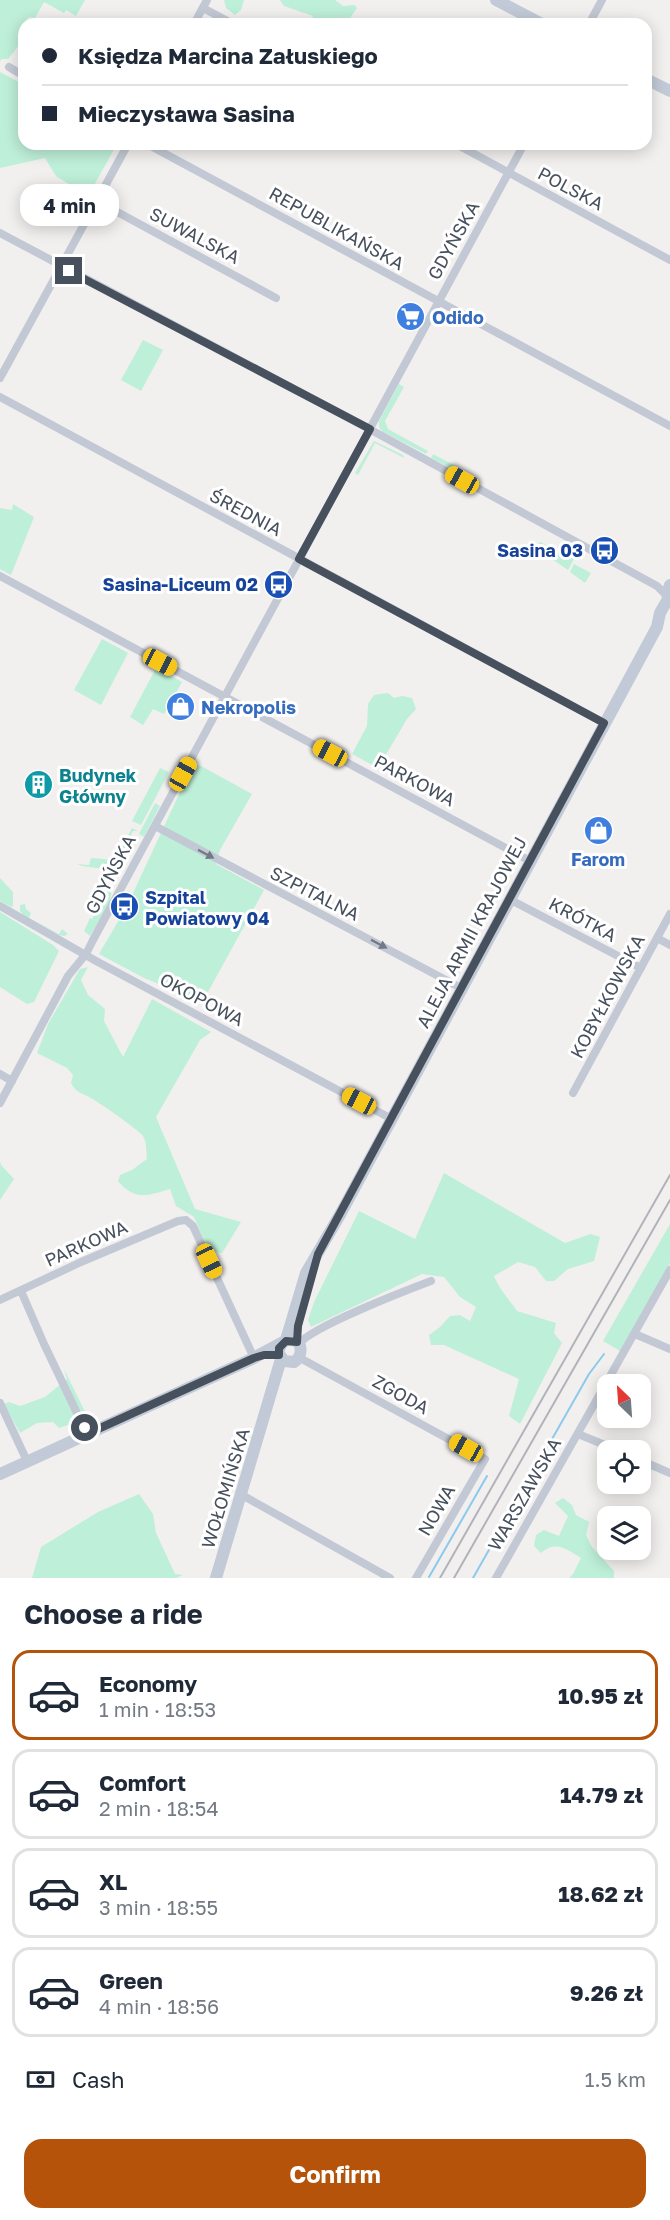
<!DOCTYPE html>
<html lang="en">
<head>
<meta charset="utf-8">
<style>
	:root { --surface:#fff; --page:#f2f2f3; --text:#1f2937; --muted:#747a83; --line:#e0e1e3; --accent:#b45309 }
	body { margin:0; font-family:"Golos Text",sans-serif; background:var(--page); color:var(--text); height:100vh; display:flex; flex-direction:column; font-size:22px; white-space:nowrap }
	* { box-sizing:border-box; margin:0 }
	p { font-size:20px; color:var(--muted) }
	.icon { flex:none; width:33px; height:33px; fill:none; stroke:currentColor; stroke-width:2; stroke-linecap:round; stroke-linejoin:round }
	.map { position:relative; height:1578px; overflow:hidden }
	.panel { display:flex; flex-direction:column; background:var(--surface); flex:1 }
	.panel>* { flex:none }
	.top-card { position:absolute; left:18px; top:18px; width:634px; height:132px; border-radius:18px; box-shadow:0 3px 15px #0003; display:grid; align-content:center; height:132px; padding:0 24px; background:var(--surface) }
	.needle { width:39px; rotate:335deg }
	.buttons { position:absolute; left:597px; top:1374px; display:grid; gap:12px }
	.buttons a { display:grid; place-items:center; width:54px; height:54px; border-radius:12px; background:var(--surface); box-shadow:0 3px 15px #0003; font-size:30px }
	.end { position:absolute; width:27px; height:27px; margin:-14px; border:8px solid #47505d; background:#fff; box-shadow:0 0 0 3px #fff }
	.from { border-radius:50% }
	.bubble { position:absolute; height:42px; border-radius:18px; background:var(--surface); box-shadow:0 3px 15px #0003; font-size:20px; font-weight:700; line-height:42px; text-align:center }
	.car { position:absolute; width:18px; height:36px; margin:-18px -9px; border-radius:8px; box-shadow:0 0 4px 2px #0007; background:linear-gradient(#f5c518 24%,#345 0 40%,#f5c518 0 76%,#345 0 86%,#f5c518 0) }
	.top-card b { display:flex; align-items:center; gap:21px; height:57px; font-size:22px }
	.top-card b+b { border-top:2px solid var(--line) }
	.top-card i { width:15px; height:15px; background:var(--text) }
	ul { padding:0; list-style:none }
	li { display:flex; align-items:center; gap:18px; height:90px; margin:0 12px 9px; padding:0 12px; border:3px solid var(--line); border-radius:18px }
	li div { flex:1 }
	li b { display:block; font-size:22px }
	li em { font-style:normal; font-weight:700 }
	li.on { border-color:var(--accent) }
	li>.icon { width:54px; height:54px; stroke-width:1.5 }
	h2 { padding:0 24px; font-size:27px; line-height:72px }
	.pay { display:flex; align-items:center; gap:15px; height:66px; padding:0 24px; font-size:22px }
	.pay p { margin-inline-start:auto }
	.action { display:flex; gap:12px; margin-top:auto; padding:12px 24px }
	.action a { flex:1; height:69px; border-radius:18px; background:var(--accent); color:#fff; font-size:24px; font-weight:700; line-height:69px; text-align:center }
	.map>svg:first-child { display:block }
	.green { fill:#beefd8 }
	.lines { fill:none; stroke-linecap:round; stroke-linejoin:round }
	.stream { stroke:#8bcaec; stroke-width:2 }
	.street { stroke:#c3c9d4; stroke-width:8 }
	.secondary { stroke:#c2cad8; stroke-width:12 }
	.rail { stroke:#b1b3ba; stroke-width:2 }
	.oneway { fill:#727a87 }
	.route { stroke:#47505d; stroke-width:8 }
	.labels { text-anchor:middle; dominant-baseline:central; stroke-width:6; stroke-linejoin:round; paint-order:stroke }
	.street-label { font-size:18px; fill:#47505d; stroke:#fff }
	.shop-label { font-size:18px; font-weight:bold; fill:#366cbe; stroke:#fff; text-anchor:start }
	.transit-label { font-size:18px; font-weight:bold; fill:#164399; stroke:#fff; text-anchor:end }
	.culture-label { font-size:18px; font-weight:bold; fill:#0d838f; stroke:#fff; text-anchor:start }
</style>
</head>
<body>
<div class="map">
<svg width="670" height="1578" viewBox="0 0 670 1578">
	<rect width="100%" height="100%" fill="#f2f0ef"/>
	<g class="green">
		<path d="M0 0H85L76 16 66 10 64 13 44 2 35 18 29 17 21 25 24 27C24 39 16 50 8 59H2L0 61Z"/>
		<polygon points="224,0 244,0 241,10 235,15 226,8"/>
		<polygon points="280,0 335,0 343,6 355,5 357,8 346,24 332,24 319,18 317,24 309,24 313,16 284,6"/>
		<polygon points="0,72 24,85 24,144 117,144 88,196 56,176 45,158 0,168"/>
		<polygon points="63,191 73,197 78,207 66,226 47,219"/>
		<polygon points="143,340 163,350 141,391 121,380"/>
		<polygon points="399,384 404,387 385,421 388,429 428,451 426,454 383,432 379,427 379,421"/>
		<polygon points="374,441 403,455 404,458 375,443 358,475 355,473"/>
		<polygon points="433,454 463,470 461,473 431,458"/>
		<polygon points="13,504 34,517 11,575 0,569 0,508 12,510"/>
		<polygon points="540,542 574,559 568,570 536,548"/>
		<polygon points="574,564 591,573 585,583 570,572"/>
		<polygon points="102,639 128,653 101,705 74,690"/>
		<polygon points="156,668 182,682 164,714 153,709 143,725 130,717"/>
		<polygon points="388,693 394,698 402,696 412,698 416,709 407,719 378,768 352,754 367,726 368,704 374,695"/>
		<polygon points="193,764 201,766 252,794 220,850 216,864 264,890 208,992 201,1001 144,978 99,954 127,906"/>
		<polygon points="160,768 169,772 141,825 132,821"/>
		<polygon points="155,803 160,806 144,837 139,834"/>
		<polygon points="132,828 138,831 133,831 130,837 133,840 121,861 116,858"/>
		<polygon points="91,858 115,860 116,861 112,870 119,871 82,866 77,864 89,865"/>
		<polygon points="0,878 13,892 13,906 11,907 0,901"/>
		<path d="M111 888C114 902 97 924 90 936L84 931 90 918 92 919 94 915 92 913 102 892Z"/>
		<polygon points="25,904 26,909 31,913 29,918 59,934 62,929 68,934 64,936 59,935 24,916 20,911 20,905"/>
		<polygon points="0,912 53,945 59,951 34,1002 27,1004 0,987"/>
		<path d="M88 967 81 980 88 995 105 1009 104 1021 123 1057 152 999 211 1032 200 1040 156 1117 195 1209 241 1222 222 1253 209 1251 194 1217 176 1206 170 1189C147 1196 135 1201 118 1181L120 1175 132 1170 147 1159C146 1152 147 1142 143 1136 140 1131 96 1100 89 1097 79 1092 76 1092 71 1083L73 1075 67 1068 37 1053 48 1024 80 969Z"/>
		<polygon points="0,1161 1,1165 14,1179 0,1200"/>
		<path d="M444 1173 565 1243 591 1234 600 1237 594 1261 568 1269 554 1281H546L535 1267 518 1262 494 1276C499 1289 509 1299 517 1311L556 1323 554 1333 562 1343 520 1424 509 1416 519 1379 444 1345H431L429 1335 440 1327 450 1316 460 1315 470 1321 476 1307 460 1297 444 1277 422 1274 311 1327 308 1320 314 1302 359 1211 415 1239Z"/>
		<polygon points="670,1224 670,1263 620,1351 603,1341"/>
		<polygon points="64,1369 88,1418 59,1428 53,1422 37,1423 20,1433 4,1404 9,1402 20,1406 45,1397 67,1379"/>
		<polygon points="139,1494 153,1514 156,1533 175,1574 183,1575 176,1578 32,1578 41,1547 98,1512"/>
		<path d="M563 1498 572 1505 576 1515 589 1522 586 1535 592 1547 614 1571V1578H569L573 1574 581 1558C566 1549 556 1540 541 1553L534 1546 536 1535 544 1530 559 1536 568 1516 555 1503Z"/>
	</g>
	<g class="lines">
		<g class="stream">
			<polyline points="429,1577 487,1476"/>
			<polyline points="473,1578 589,1374 604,1354"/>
		</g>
		<g class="street">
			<polyline points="203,8 233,24"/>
			<polyline points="194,24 207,0"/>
			<polyline points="589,24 602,0"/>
			<polyline points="9,67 24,76"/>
			<polyline points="147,144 670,426"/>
			<polyline points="456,144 670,260"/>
			<polyline points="97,201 276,298"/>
			<polyline points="0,233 373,431 657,586 667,596"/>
			<polyline points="0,378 128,144"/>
			<polyline points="0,397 604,723"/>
			<polyline points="0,576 530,861"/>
			<polyline points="155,826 461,988"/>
			<polyline points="509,899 641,968"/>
			<polyline points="0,906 96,961 390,1118"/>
			<polyline points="657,938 670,945"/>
			<polyline points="0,1074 12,1081"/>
			<polyline points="573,1093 670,914"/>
			<polyline points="0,1103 68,976 86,954 93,940 524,144"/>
			<polyline points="21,1291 44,1344 87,1434"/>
			<polyline points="0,1300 81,1262 178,1221 186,1220 193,1226 254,1358"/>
			<polyline points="635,1334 670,1349"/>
			<path d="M299 1344C311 1327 407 1290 431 1281"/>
			<polyline points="300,1358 485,1459 416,1578"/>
			<polyline points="0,1403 27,1461"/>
			<polyline points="578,1434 617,1450"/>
			<polyline points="640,1460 670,1473"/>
			<polyline points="242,1495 390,1578"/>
			<polyline points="496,1578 670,1270"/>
		</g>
		<g class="secondary">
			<polyline points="496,0 542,24"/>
			<polyline points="646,79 670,91"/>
			<polyline points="670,585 667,594 670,601"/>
			<polyline points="286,1340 306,1273 341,1213 657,627 660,613 668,599"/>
			<path d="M0 1474 254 1358C259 1355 284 1341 288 1340 303 1337 304 1356 294 1362L284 1361 278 1352 281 1345"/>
			<polyline points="216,1578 281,1359"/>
		</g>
		<g class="rail">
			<polyline points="440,1578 670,1175"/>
			<polyline points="454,1578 670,1200"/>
		</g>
	</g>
	<defs><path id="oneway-solid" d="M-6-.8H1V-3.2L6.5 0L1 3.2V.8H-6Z" transform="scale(1.5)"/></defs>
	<g class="oneway">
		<use href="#oneway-solid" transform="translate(206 854) rotate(28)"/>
		<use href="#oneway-solid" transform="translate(379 944) rotate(28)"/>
	</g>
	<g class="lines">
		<polyline class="route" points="69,271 370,429 299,559 604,723 318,1254 298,1326 297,1342 286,1341 279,1348 279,1355 264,1355 254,1358 87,1434 85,1428"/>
	</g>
	<defs>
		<symbol id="supermarket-disc" viewBox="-11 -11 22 22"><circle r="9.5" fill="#3f7fe0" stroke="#fff"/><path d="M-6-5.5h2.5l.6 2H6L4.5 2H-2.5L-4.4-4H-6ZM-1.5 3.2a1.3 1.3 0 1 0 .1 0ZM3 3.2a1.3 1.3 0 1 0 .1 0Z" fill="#fff"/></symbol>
		<symbol id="bus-disc" viewBox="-11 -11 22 22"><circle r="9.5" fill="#1a4fb4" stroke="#fff"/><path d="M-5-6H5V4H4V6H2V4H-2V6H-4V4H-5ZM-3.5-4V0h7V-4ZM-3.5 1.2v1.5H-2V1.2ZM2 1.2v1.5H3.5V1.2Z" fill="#fff"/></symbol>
		<symbol id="shop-disc" viewBox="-11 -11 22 22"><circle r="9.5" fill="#3f7fe0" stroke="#fff"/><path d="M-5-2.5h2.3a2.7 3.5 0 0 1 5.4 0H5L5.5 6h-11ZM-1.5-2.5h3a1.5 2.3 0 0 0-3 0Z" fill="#fff"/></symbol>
		<symbol id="building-disc" viewBox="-11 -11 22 22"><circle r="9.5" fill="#0f9aa8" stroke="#fff"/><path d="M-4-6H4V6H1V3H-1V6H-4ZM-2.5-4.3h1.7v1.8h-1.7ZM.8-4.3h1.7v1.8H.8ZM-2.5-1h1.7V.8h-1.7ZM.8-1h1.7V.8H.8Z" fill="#fff"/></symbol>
	</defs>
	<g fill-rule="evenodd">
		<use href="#supermarket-disc" x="394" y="300" width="33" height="33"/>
		<use href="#bus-disc" x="588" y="534" width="33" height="33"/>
		<use href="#bus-disc" x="262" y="568" width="33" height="33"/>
		<use href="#shop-disc" x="164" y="690" width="33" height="33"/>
		<use href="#building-disc" x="22" y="768" width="33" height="33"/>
		<use href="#shop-disc" x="582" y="814" width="33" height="33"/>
		<use href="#bus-disc" x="108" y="890" width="33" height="33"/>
	</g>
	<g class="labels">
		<g class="street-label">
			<text transform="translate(571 188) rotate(28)">POLSKA</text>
			<text transform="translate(337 228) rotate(29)">REPUBLIKAŃSKA</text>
			<text transform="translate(195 235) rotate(28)">SUWALSKA</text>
			<text transform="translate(453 240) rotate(-61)">GDYŃSKA</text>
			<text transform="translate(246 512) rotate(28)">ŚREDNIA</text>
			<text transform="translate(415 780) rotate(28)">PARKOWA</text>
			<text transform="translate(110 874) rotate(-62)">GDYŃSKA</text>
			<text transform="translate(315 893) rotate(27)">SZPITALNA</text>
			<text transform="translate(583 919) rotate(28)">KRÓTKA</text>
			<text transform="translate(471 932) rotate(-62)">ALEJA ARMII KRAJOWEJ</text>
			<text transform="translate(607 996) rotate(-62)">KOBYŁKOWSKA</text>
			<text transform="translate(202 999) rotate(28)">OKOPOWA</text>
			<text transform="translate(86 1243) rotate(-24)">PARKOWA</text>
			<text transform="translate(401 1394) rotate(29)">ZGODA</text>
			<text transform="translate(225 1488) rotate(-73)">WOŁOMIŃSKA</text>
			<text transform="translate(524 1494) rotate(-60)">WARSZAWSKA</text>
			<text transform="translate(436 1510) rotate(-60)">NOWA</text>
		</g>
		<g class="shop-label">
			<text x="432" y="317">Odido</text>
			<text x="201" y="707">Nekropolis</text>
			<text x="598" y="859" text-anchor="middle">Farom</text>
		</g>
		<g class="transit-label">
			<text x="583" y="550">Sasina 03</text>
			<text x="258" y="584">Sasina-Liceum 02</text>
			<text x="145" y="897" text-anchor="start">Szpital<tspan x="145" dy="21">Powiatowy 04</tspan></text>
		</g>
		<g class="culture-label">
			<text x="59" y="775">Budynek<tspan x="59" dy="21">Główny</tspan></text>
		</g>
	</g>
</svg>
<div class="buttons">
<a><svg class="needle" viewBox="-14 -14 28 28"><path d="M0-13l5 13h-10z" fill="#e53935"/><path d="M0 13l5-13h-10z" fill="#747a83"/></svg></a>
<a><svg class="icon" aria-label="locate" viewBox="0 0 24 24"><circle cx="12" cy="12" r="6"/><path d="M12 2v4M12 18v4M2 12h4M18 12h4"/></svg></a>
<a><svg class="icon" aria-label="layers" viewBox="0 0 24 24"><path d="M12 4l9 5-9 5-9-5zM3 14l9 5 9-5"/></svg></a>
</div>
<i class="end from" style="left:85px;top:1428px"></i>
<i class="end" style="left:69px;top:271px"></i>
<div class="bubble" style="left:20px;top:184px;width:99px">4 min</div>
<i class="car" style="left:462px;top:480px;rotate:299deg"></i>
<i class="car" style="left:160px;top:662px;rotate:118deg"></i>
<i class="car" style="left:330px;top:753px;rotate:298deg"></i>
<i class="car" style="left:183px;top:774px;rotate:29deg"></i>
<i class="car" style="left:359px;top:1101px;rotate:298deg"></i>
<i class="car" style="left:209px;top:1261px;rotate:155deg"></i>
<i class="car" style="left:466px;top:1448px;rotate:299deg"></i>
<div class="top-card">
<b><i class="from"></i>Księdza Marcina Załuskiego</b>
<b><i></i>Mieczysława Sasina</b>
</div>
</div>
<section class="panel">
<h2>Choose a ride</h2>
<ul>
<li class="on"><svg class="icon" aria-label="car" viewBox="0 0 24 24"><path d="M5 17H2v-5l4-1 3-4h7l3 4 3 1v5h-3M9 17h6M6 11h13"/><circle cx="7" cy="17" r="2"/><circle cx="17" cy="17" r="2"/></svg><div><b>Economy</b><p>1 min · 18:53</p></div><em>10.95 zł</em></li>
<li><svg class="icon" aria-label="car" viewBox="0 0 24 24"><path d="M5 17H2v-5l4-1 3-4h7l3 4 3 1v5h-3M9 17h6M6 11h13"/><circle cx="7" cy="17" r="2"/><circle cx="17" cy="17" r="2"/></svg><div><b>Comfort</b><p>2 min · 18:54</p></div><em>14.79 zł</em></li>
<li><svg class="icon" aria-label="car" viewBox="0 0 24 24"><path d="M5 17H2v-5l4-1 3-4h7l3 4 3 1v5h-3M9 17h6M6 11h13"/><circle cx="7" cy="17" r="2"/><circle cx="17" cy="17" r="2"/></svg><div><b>XL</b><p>3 min · 18:55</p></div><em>18.62 zł</em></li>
<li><svg class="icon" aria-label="car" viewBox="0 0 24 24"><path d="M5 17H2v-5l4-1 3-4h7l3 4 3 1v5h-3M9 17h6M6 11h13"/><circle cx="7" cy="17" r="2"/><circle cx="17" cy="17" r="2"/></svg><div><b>Green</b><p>4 min · 18:56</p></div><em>9.26 zł</em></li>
</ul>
<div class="pay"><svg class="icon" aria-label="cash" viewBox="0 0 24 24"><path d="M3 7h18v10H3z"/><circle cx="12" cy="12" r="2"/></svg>Cash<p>1.5 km</p></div>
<div class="action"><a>Confirm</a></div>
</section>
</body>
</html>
